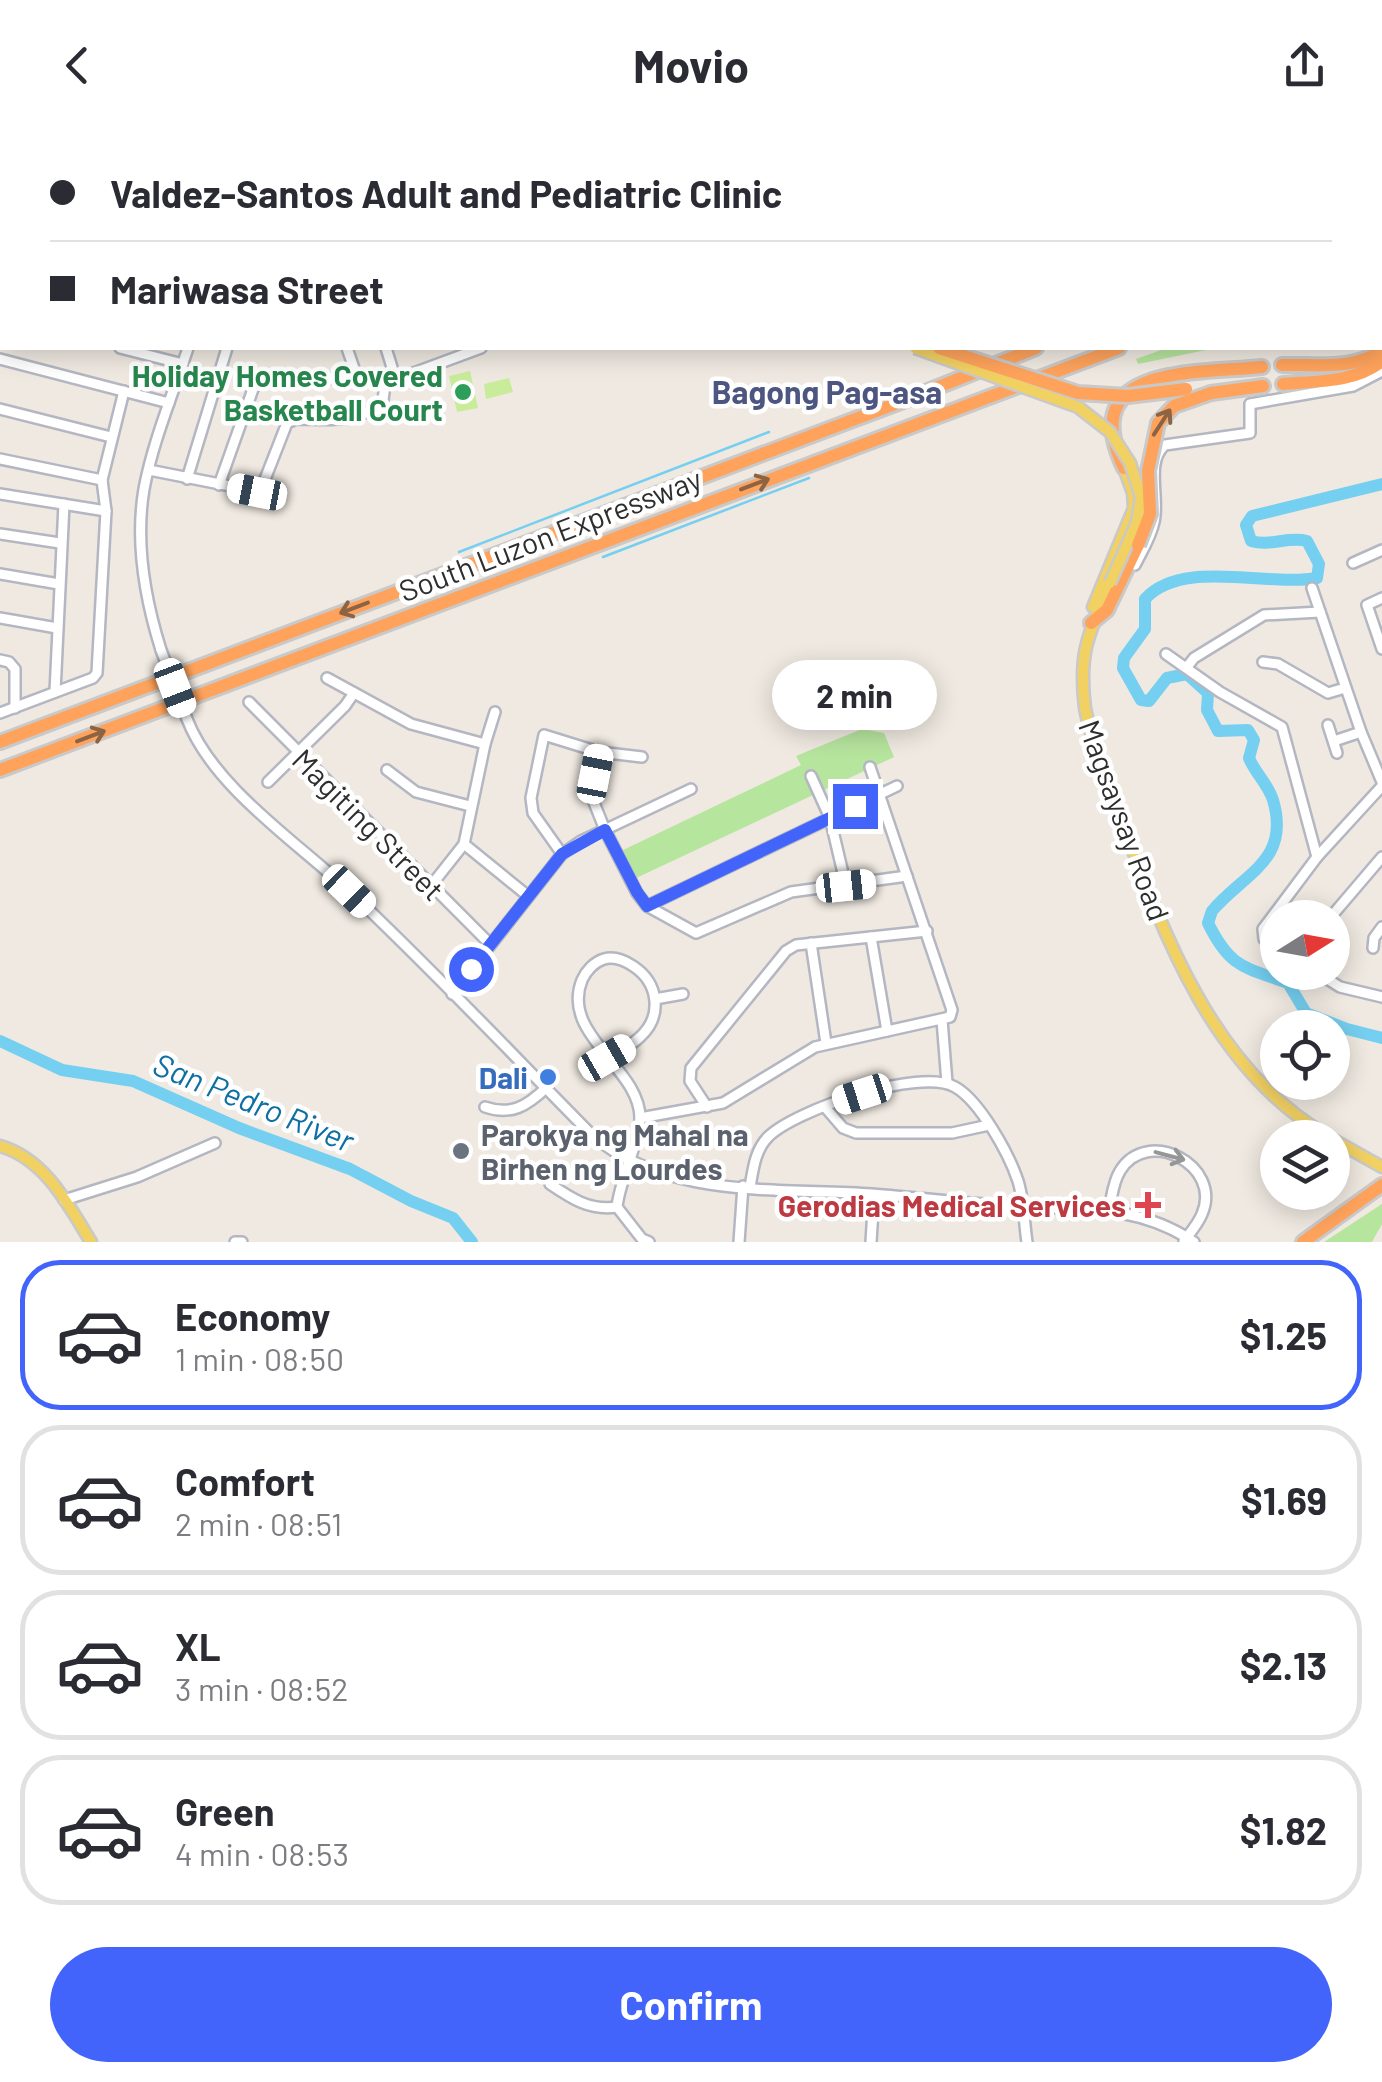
<!DOCTYPE html>
<html lang="en">
<head>
<meta charset="utf-8">
<style>
	:root { --surface:#fff; --page:#f7f7f7; --text:#2b2b33; --muted:#7c7c81; --line:#e1e1e2; --accent:#4264fb }
	body { margin:0; font-family:Barlow,sans-serif; background:var(--page); color:var(--text); height:100vh; display:flex; flex-direction:column; font-size:38px; white-space:nowrap }
	* { box-sizing:border-box; margin:0 }
	p { font-size:32px; color:var(--muted) }
	.icon { flex:none; width:55px; height:55px; fill:none; stroke:currentColor; stroke-width:2; stroke-linecap:round; stroke-linejoin:round }
	.map { position:relative; height:1112px; overflow:hidden }
	.side { display:flex; flex-direction:column; background:var(--surface); flex:1 }
	.side>* { flex:none }
	.top-card { position:absolute; left:0px; top:0px; width:1382px; height:220px; box-shadow:0 5px 25px #0003; display:grid; align-content:center; height:220px; padding:0 50px; background:var(--surface) }
	.needle { width:65px; rotate:79deg }
	.fabs { position:absolute; left:1260px; top:770px; display:grid; gap:20px }
	.fabs a { display:grid; place-items:center; width:90px; height:90px; border-radius:50%; background:var(--surface); box-shadow:0 5px 25px #0003; font-size:50px }
	.end { position:absolute; width:45px; height:45px; margin:-22px; border:12px solid #4264fb; background:#fff; box-shadow:0 0 0 5px #fff }
	.from { border-radius:50% }
	.bubble { position:absolute; height:70px; border-radius:35px; background:var(--surface); box-shadow:0 5px 25px #0003; font-size:32px; font-weight:700; line-height:70px; text-align:center }
	.car { position:absolute; width:30px; height:60px; margin:-30px -15px; border-radius:12px; box-shadow:0 0 8px 2px #0007; background:linear-gradient(#fff 24%,#345 0 40%,#fff 0 76%,#345 0 86%,#fff 0) }
	.top-card b { display:flex; align-items:center; gap:35px; height:95px; font-size:38px }
	.top-card b+b { border-top:2px solid var(--line) }
	.top-card i { width:25px; height:25px; background:var(--text) }
	ul { padding:18px 0 0; list-style:none }
	li { display:flex; align-items:center; gap:30px; height:150px; margin:0 20px 15px; padding:0 30px; border:5px solid var(--line); border-radius:40px }
	li div { flex:1 }
	li b { display:block; font-size:38px }
	li em { font-style:normal; font-weight:700 }
	li.active { border-color:var(--accent) }
	li>.icon { width:90px; height:90px; stroke-width:1.5 }
	.button { display:flex; gap:20px; margin-top:auto; padding:20px 50px }
	.button a { flex:1; height:115px; border-radius:60px; background:var(--accent); color:#fff; font-size:40px; font-weight:700; line-height:115px; text-align:center }
	header { display:flex; justify-content:space-between; align-items:center; height:130px; padding:0 50px; background:var(--surface); font-size:45px; font-weight:700 }
	.map>svg:first-child { display:block }
	.green { fill:#b6e59e }
	.pitch { fill:#c9ec9a }
	.lines { fill:none; stroke-linecap:round; stroke-linejoin:round }
	.stream { stroke:#75cff0; stroke-width:2.5 }
	.river { stroke:#75cff0; stroke-width:12 }
	.minor-casing { stroke:#b4b7c1; stroke-width:14 }
	.major-casing { stroke:#c9c9c9; stroke-width:15 }
	.highway-casing { stroke:#c9c9c9; stroke-width:18 }
	.minor { stroke:#fff; stroke-width:9 }
	.major { stroke:#f2d163; stroke-width:10 }
	.highway { stroke:#ffa35c; stroke-width:12 }
	.minor-bridge-casing { stroke:#b4b7c1; stroke-width:14; stroke-linecap:butt }
	.major-bridge-casing { stroke:#c9c9c9; stroke-width:15; stroke-linecap:butt }
	.highway-bridge-casing { stroke:#c9c9c9; stroke-width:18; stroke-linecap:butt }
	.minor-bridge { stroke:#fff; stroke-width:9 }
	.major-bridge { stroke:#f2d163; stroke-width:10 }
	.highway-bridge { stroke:#ffa35c; stroke-width:12 }
	.oneway { stroke:#8c6343 }
	.oneway2 { stroke:#969696 }
	.route { stroke:#4264fb; stroke-width:12 }
	.leisure-dot { fill:#2e9e5b; stroke:#fff; stroke-width:4 }
	.shop-dot { fill:#3f7fe0; stroke:#fff; stroke-width:4 }
	.worship-dot { fill:#6b7280; stroke:#fff; stroke-width:4 }
	.health-dot { fill:#e0444e; stroke:#fff; stroke-width:4 }
	.labels { text-anchor:middle; dominant-baseline:central; stroke-width:9; stroke-linejoin:round; paint-order:stroke }
	.leisure-label { font-size:30px; font-weight:bold; fill:#27864d; stroke:#fff; text-anchor:end }
	.street-label { font-size:30px; fill:#2e2e2e; stroke:#fff }
	.shop-label { font-size:30px; font-weight:bold; fill:#366cbe; stroke:#fff; text-anchor:end }
	.worship-label { font-size:30px; font-weight:bold; fill:#5b616d; stroke:#fff; text-anchor:start }
	.health-label { font-size:30px; font-weight:bold; fill:#be3a42; stroke:#fff; text-anchor:end }
	.neighbourhood-label { font-size:32px; font-weight:bold; fill:#4d5680; stroke:#fff }
	.water-label { font-size:32px; font-style:italic; fill:#0d6fa3; stroke:#fff }
</style>
</head>
<body>
<header><svg class="icon" aria-label="back" viewBox="0 0 24 24"><path d="M15 5l-7 7 7 7"/></svg>Movio<svg class="icon" aria-label="share" viewBox="0 0 24 24"><path d="M12 15V3M7 8l5-5 5 5M5 13v7h14v-7"/></svg></header>
<div class="map">
<svg width="1382" height="1112" viewBox="0 0 1382 1112">
	<rect width="100%" height="100%" fill="#efe9e1"/>
	<g class="green">
		<polygon points="1167,218 1216,218 1138,234 1136,229"/>
		<polygon points="862,599 884,603 894,627 634,749 621,721 801,635 796,626"/>
		<polygon points="1382,1074 1382,1094 1372,1112 1324,1112"/>
	</g>
	<g class="pitch">
		<polygon points="470,241 478,278 457,282 449,246"/>
		<polygon points="509,248 513,262 486,269 484,254"/>
	</g>
	<g class="lines">
		<g class="stream">
			<polyline points="459,422 769,302"/>
			<polyline points="603,427 809,348"/>
		</g>
		<g class="river">
			<path d="M1382 354 1252 386 1246 395 1251 411C1271 417 1287 406 1307 411L1319 434 1317 448C1267 457 1182 428 1145 469V499L1124 528 1123 538 1141 570 1149 571 1167 548 1187 544 1208 563 1207 580 1218 601 1248 600 1254 610 1249 628C1255 643 1268 654 1273 670 1291 731 1244 743 1212 781L1208 793C1230 838 1244 837 1288 853L1306 883 1347 899 1382 908"/>
			<polyline points="0,911 62,940 133,951 239,998 350,1039 411,1071 453,1088 472,1112"/>
		</g>
		<defs>
			<g id="minor">
				<polyline points="25,0 25,2"/>
				<polyline points="51,0 51,2"/>
				<polyline points="579,0 581,2"/>
				<polyline points="886,0 887,2"/>
				<polyline points="103,2 103,0"/>
				<polyline points="293,2 294,0"/>
				<polyline points="1094,2 1095,0"/>
				<polyline points="0,16 2,36"/>
				<polyline points="0,63 2,62"/>
				<polyline points="0,101 2,100"/>
				<polyline points="0,143 2,144"/>
				<polyline points="0,184 2,185"/>
				<polyline points="120,218 183,234"/>
				<polyline points="347,218 357,247"/>
				<polyline points="386,218 395,247"/>
				<polyline points="0,229 169,273"/>
				<polyline points="0,279 111,307"/>
				<polyline points="0,329 102,350"/>
				<path d="M149 340 260 362 287 293 296 289C327 289 360 295 383 270L386 247"/>
				<polyline points="187,349 227,218"/>
				<polyline points="219,355 253,259 259,252 408,245 481,218"/>
				<polyline points="0,364 106,381"/>
				<polyline points="0,404 60,413"/>
				<polyline points="1353,433 1382,420"/>
				<path d="M1135 435C1142 421 1151 407 1154 392 1160 368 1145 332 1165 315L1250 303V274L1353 256 1382 241"/>
				<polyline points="0,444 59,454"/>
				<polyline points="1312,458 1361,602 1382,652"/>
				<polyline points="1382,468 1367,475 1382,519"/>
				<polyline points="0,488 57,498"/>
				<path d="M161 520C145 469 135 412 144 359 153 311 173 264 188 218"/>
				<polyline points="1166,524 1220,562 1282,597 1317,727"/>
				<polyline points="0,530 9,532 15,539 15,578"/>
				<polyline points="1263,532 1278,534 1328,563 1345,558"/>
				<polyline points="1187,537 1194,528 1264,485 1320,482"/>
				<polyline points="327,548 411,594 485,614"/>
				<polyline points="55,562 64,374"/>
				<polyline points="249,572 490,814"/>
				<polyline points="0,583 93,548 97,543 106,381 102,350 124,261"/>
				<path d="M187 589C213 657 297 712 349 761 432 839 511 923 592 1005 666 1069 779 1058 872 1064 923 1068 974 1074 1025 1077 1086 1079 1141 1076 1194 1112"/>
				<polyline points="1328,595 1337,623"/>
				<polyline points="1334,611 1361,602"/>
				<polyline points="599,622 642,627"/>
				<polyline points="387,640 416,662 470,676"/>
				<polyline points="811,646 830,688 846,756"/>
				<polyline points="268,652 345,576 354,563"/>
				<polyline points="464,714 528,766"/>
				<polyline points="562,724 533,683 531,668 544,605 599,622 591,665 605,700 637,763 647,776 696,803 791,762 907,746"/>
				<polyline points="430,757 464,714 485,614 495,582"/>
				<polyline points="647,776 897,656"/>
				<polyline points="1330,788 1382,727"/>
				<polyline points="871,807 887,901"/>
				<polyline points="811,813 826,913"/>
				<polyline points="1278,818 1264,809 1263,799 1317,727 1382,656"/>
				<polyline points="1373,818 1374,808 1382,797"/>
				<polyline points="1316,842 1340,857 1382,867"/>
				<polyline points="452,864 562,724 581,711 691,659"/>
				<polyline points="655,869 683,864"/>
				<polyline points="942,890 947,953"/>
				<path d="M607 928C618 922 631 916 640 907 663 886 659 853 633 836 624 830 614 826 604 829 594 832 586 841 582 850 560 905 640 938 640 988 640 1011 620 1048 617 1077L642 1109 649 1112"/>
				<path d="M485 977C511 986 527 976 546 958"/>
				<polyline points="707,977 690,951 691,938 786,821 796,815 927,801"/>
				<polyline points="825,977 843,998 856,1003 952,1003 989,995"/>
				<polyline points="640,988 723,973 815,917 950,887 952,880 870,637"/>
				<path d="M550 1054C572 1069 590 1081 617 1077"/>
				<path d="M750 1057C753 1040 755 1020 768 1007 795 980 920 937 955 957 980 971 1009 1024 1018 1051 1024 1070 1024 1092 1027 1112"/>
				<polyline points="64,1070 137,1047 215,1013"/>
				<path d="M1109 1079C1112 1067 1113 1052 1120 1041 1147 996 1223 1035 1202 1084 1198 1094 1190 1103 1184 1111"/>
				<polyline points="235,1112 242,1112"/>
				<polyline points="739,1112 743,1056"/>
				<polyline points="871,1112 874,1065"/>
			</g>
			<g id="major">
				<polyline points="640,0 642,2"/>
				<path d="M1110 453C1089 504 1078 521 1085 578 1092 615 1108 651 1121 687 1163 806 1215 943 1331 1008"/>
				<polyline points="1093,477 1134,378 1133,363 1124,338"/>
				<polyline points="1332,1009 1382,1037"/>
				<path d="M0 1016C45 1029 68 1074 91 1112"/>
			</g>
			<g id="highway">
				<polyline points="1380,89 1382,89"/>
				<polyline points="1380,118 1382,117"/>
				<polyline points="1380,149 1382,151"/>
				<path d="M1282 235C1315 234 1354 241 1382 220"/>
				<path d="M1283 254C1317 251 1355 253 1382 231"/>
				<polyline points="1211,263 1263,256"/>
				<path d="M1124 338C1075 234 1195 244 1262 237"/>
				<polyline points="1091,493 1107,480 1138,415"/>
				<polyline points="0,612 903,271 1036,218"/>
				<polyline points="0,640 1119,218"/>
				<polyline points="1303,1112 1382,1055"/>
			</g>
		</defs>
		<use href="#minor" class="minor-casing"/>
		<use href="#major" class="major-casing"/>
		<use href="#highway" class="highway-casing"/>
		<use href="#minor" class="minor"/>
		<use href="#major" class="major"/>
		<use href="#highway" class="highway"/>
		<defs>
			<polyline id="minor-bridge" points="161,520 187,589"/>
			<polyline id="major-bridge" points="915,218 1078,277 1110,302 1130,333 1141,367 1137,392 1110,453"/>
			<g id="highway-bridge">
				<polyline points="939,218 1078,263 1128,266 1186,259"/>
				<polyline points="1138,415 1150,384 1148,341 1158,293 1174,276 1211,263"/>
			</g>
		</defs>
		<use href="#minor-bridge" class="minor-bridge-casing"/>
		<use href="#major-bridge" class="major-bridge-casing"/>
		<use href="#highway-bridge" class="highway-bridge-casing"/>
		<use href="#minor-bridge" class="minor-bridge"/>
		<use href="#major-bridge" class="major-bridge"/>
		<use href="#highway-bridge" class="highway-bridge"/>
	</g>
	<defs><path id="oneway-shaft" d="M-6 0H5M1.5-3L5.5 0L1.5 3" fill="none" stroke-width="1.6" stroke-linecap="round" stroke-linejoin="round" transform="scale(2.5)"/></defs>
	<g class="oneway">
		<use href="#oneway-shaft" transform="translate(1162 292) rotate(-57)"/>
		<use href="#oneway-shaft" transform="translate(755 354) rotate(-21)"/>
		<use href="#oneway-shaft" transform="translate(354 478) rotate(159)"/>
		<use href="#oneway-shaft" transform="translate(91 606) rotate(-21)"/>
	</g>
	<use class="oneway2" href="#oneway-shaft" transform="translate(1170 1026) rotate(15)"/>
	<g class="lines">
		<polyline class="route" points="471,839 562,724 605,700 637,762 647,776 855,676"/>
	</g>
	<circle class="leisure-dot" cx="463" cy="262" r="10"/>
	<circle class="shop-dot" cx="548" cy="947" r="10"/>
	<circle class="worship-dot" cx="461" cy="1021" r="10"/>
	<path class="health-dot" d="M1143 1060h10v10h10v10h-10v10h-10v-10h-10v-10h10z"/>
	<g class="labels">
		<g class="leisure-label">
			<text x="443" y="245">Holiday Homes Covered<tspan x="443" dy="34">Basketball Court</tspan></text>
		</g>
		<g class="street-label">
			<text transform="translate(550 404) rotate(-21)">South Luzon Expressway</text>
			<text transform="translate(1125 690) rotate(70)">Magsaysay Road</text>
			<text transform="translate(369 694) rotate(45)">Magiting Street</text>
		</g>
		<g class="shop-label">
			<text x="528" y="947">Dali</text>
		</g>
		<g class="worship-label">
			<text x="481" y="1004">Parokya ng Mahal na<tspan x="481" dy="34">Birhen ng Lourdes</tspan></text>
		</g>
		<g class="health-label">
			<text x="1126" y="1075">Gerodias Medical Services</text>
		</g>
		<g class="neighbourhood-label">
			<text x="827" y="261">Bagong Pag-asa</text>
		</g>
		<g class="water-label">
			<text transform="translate(254 971) rotate(22)">San Pedro River</text>
		</g>
	</g>
</svg>
<div class="fabs">
<a><svg class="needle" viewBox="-14 -14 28 28"><path d="M0-13l5 13h-10z" fill="#e53935"/><path d="M0 13l5-13h-10z" fill="#7c7c81"/></svg></a>
<a><svg class="icon" aria-label="locate" viewBox="0 0 24 24"><circle cx="12" cy="12" r="6"/><path d="M12 2v4M12 18v4M2 12h4M18 12h4"/></svg></a>
<a><svg class="icon" aria-label="layers" viewBox="0 0 24 24"><path d="M12 4l9 5-9 5-9-5zM3 14l9 5 9-5"/></svg></a>
</div>
<i class="end from" style="left:471px;top:839px"></i>
<i class="end" style="left:855px;top:676px"></i>
<div class="bubble" style="left:772px;top:530px;width:165px">2 min</div>
<i class="car" style="left:257px;top:362px;rotate:281deg"></i>
<i class="car" style="left:175px;top:558px;rotate:159deg"></i>
<i class="car" style="left:595px;top:644px;rotate:11deg"></i>
<i class="car" style="left:846px;top:756px;rotate:84deg"></i>
<i class="car" style="left:349px;top:761px;rotate:134deg"></i>
<i class="car" style="left:607px;top:928px;rotate:60deg"></i>
<i class="car" style="left:862px;top:964px;rotate:252deg"></i>
<div class="top-card">
<b><i class="from"></i>Valdez-Santos Adult and Pediatric Clinic</b>
<b><i></i>Mariwasa Street</b>
</div>
</div>
<section class="side">
<ul>
<li class="active"><svg class="icon" aria-label="car" viewBox="0 0 24 24"><path d="M5 17H2v-5l4-1 3-4h7l3 4 3 1v5h-3M9 17h6M6 11h13"/><circle cx="7" cy="17" r="2"/><circle cx="17" cy="17" r="2"/></svg><div><b>Economy</b><p>1 min · 08:50</p></div><em>$1.25</em></li>
<li><svg class="icon" aria-label="car" viewBox="0 0 24 24"><path d="M5 17H2v-5l4-1 3-4h7l3 4 3 1v5h-3M9 17h6M6 11h13"/><circle cx="7" cy="17" r="2"/><circle cx="17" cy="17" r="2"/></svg><div><b>Comfort</b><p>2 min · 08:51</p></div><em>$1.69</em></li>
<li><svg class="icon" aria-label="car" viewBox="0 0 24 24"><path d="M5 17H2v-5l4-1 3-4h7l3 4 3 1v5h-3M9 17h6M6 11h13"/><circle cx="7" cy="17" r="2"/><circle cx="17" cy="17" r="2"/></svg><div><b>XL</b><p>3 min · 08:52</p></div><em>$2.13</em></li>
<li><svg class="icon" aria-label="car" viewBox="0 0 24 24"><path d="M5 17H2v-5l4-1 3-4h7l3 4 3 1v5h-3M9 17h6M6 11h13"/><circle cx="7" cy="17" r="2"/><circle cx="17" cy="17" r="2"/></svg><div><b>Green</b><p>4 min · 08:53</p></div><em>$1.82</em></li>
</ul>
<div class="button"><a>Confirm</a></div>
</section>
</body>
</html>
